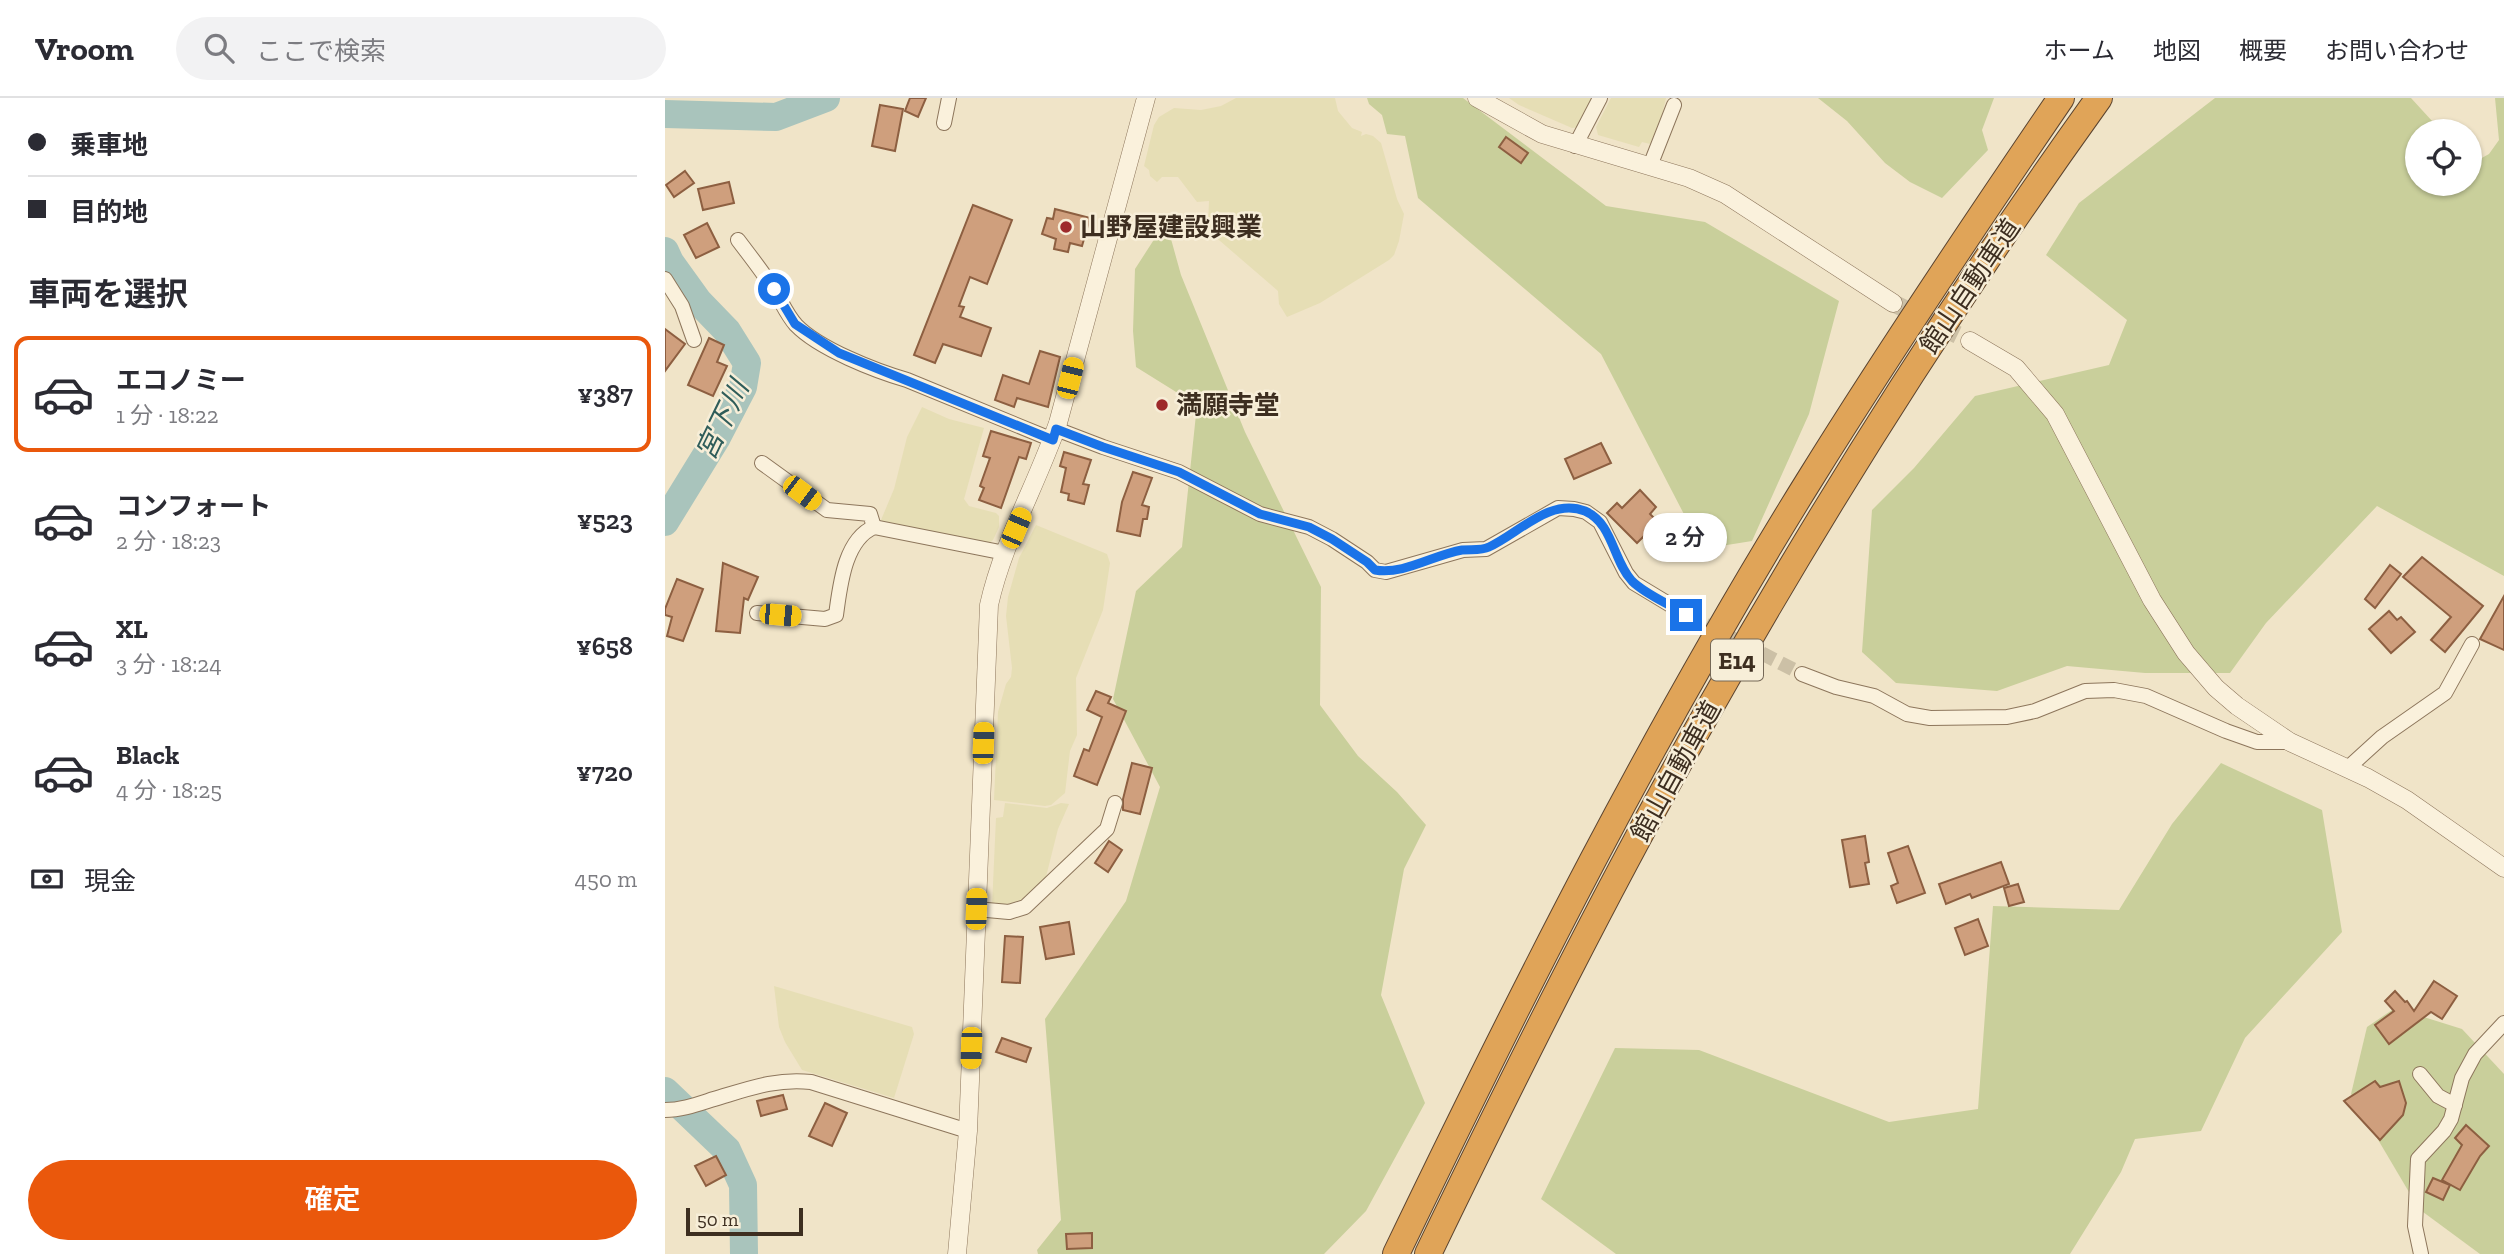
<!DOCTYPE html>
<html lang="ja">
<head>
<meta charset="utf-8">
<style>
	:root { --surface:#fff; --page:#f2f2f3; --text:#2b2b33; --muted:#7c7c81; --line:#e1e1e2; --accent:#ea580c }
	body { margin:0; font-family:"Zilla Slab","Noto Sans JP",serif; background:var(--page); color:var(--text); height:100vh; display:flex; flex-direction:column; font-size:26px; white-space:nowrap }
	* { box-sizing:border-box; margin:0 }
	p { font-size:23px; color:var(--muted) }
	.icon { flex:none; width:38px; height:38px; fill:none; stroke:currentColor; stroke-width:2; stroke-linecap:round; stroke-linejoin:round }
	.map { position:relative; flex:1; overflow:hidden }
	.details { display:flex; flex-direction:column; background:var(--surface); width:665px }
	.details>* { flex:none }
	.banner { display:grid; align-content:center; height:154px; padding:0 28px; background:var(--surface) }
	.tools { position:absolute; left:1740px; top:21px; display:grid; gap:14px }
	.tools a { display:grid; place-items:center; width:77px; height:77px; border-radius:50%; background:var(--surface); box-shadow:0 2px 5px #0004; font-size:35px }
	.scale { position:absolute; left:21px; bottom:18px; width:117px; box-sizing:border-box; padding-left:7px; border:4px solid #3d2e20; border-top:0; font-size:19px; line-height:24px; white-space:nowrap; color:#3d2e20; -webkit-text-stroke:5px #f7eed8; paint-order:stroke }
	.end { position:absolute; width:32px; height:32px; margin:-16px; border:9px solid #1a73e8; background:#fff; box-shadow:0 0 0 4px #fff }
	.from { border-radius:50% }
	.bubble { position:absolute; height:49px; border-radius:24px; background:var(--surface); box-shadow:0 2px 5px #0004; font-size:23px; font-weight:600; line-height:49px; text-align:center }
	.car { position:absolute; width:21px; height:42px; margin:-21px -10px; border-radius:9px; box-shadow:0 0 5px 2px #0007; background:linear-gradient(#f5c518 24%,#345 0 40%,#f5c518 0 76%,#345 0 86%,#f5c518 0) }
	.banner b { display:flex; align-items:center; gap:24px; height:66px; font-size:26px }
	.banner b+b { border-top:2px solid var(--line) }
	.banner i { width:18px; height:18px; background:var(--text) }
	ul { padding:0; list-style:none }
	li { display:flex; align-items:center; gap:21px; height:116px; margin:0 14px 10px; padding:0 14px; border:4px solid transparent; border-radius:14px }
	li div { flex:1 }
	li b { display:block; font-size:26px }
	li em { font-style:normal; font-weight:600 }
	li.current { border-color:var(--accent) }
	li>.icon { width:63px; height:63px; stroke-width:1.5 }
	h2 { padding:0 28px; font-size:32px; line-height:84px }
	.pay { display:flex; align-items:center; gap:18px; height:77px; padding:0 28px; font-size:26px }
	.pay p { margin-inline-start:auto }
	.primary-button { display:flex; gap:14px; margin-top:auto; padding:14px 28px }
	.primary-button a { flex:1; height:80px; border-radius:42px; background:var(--accent); color:#fff; font-size:28px; font-weight:600; line-height:80px; text-align:center }
	header { display:flex; align-items:center; gap:42px; box-sizing:border-box; height:98px; padding:0 35px; background:var(--surface); border-bottom:2px solid var(--line) }
	header strong { font-size:33px }
	nav { display:flex; gap:38px; margin-inline-start:auto; font-size:24px }
	.search { width:490px; height:63px; background:var(--page); display:flex; align-items:center; gap:18px; box-sizing:border-box; padding:0 24px; border-radius:38px; color:var(--muted); font-size:26px }
	main { display:flex; flex:1; min-height:0 }
	.map>svg:first-child { display:block }
	.farmland { fill:#e6deb5 }
	.green { fill:#c9cf9b }
	.lines { fill:none; stroke-linecap:round; stroke-linejoin:round }
	.river { stroke:#a9c4bc; stroke-width:28 }
	.building { fill:#cf9f7d; stroke:#8d5f41; stroke-width:2 }
	.minor-tunnel { stroke:#ccc0a6; stroke-width:14; stroke-dasharray:14 7; stroke-linecap:butt }
	.tertiary-tunnel { stroke:#ccc0a6; stroke-width:18; stroke-dasharray:18 9; stroke-linecap:butt }
	.minor-casing { stroke:#8d765c; stroke-width:16 }
	.tertiary-casing { stroke:#8d765c; stroke-width:19 }
	.motorway-casing { stroke:#5b4430; stroke-width:28 }
	.minor { stroke:#faf1dc; stroke-width:14 }
	.tertiary { stroke:#faf1dc; stroke-width:18 }
	.motorway { stroke:#e0a458; stroke-width:26 }
	.route { stroke:#1a73e8; stroke-width:9 }
	.poi-dot { fill:#9e2a2b; stroke:#f7eed8; stroke-width:2.5 }
	.labels { text-anchor:middle; dominant-baseline:central; stroke-width:5; stroke-linejoin:round; paint-order:stroke }
	.shield { fill:#f7eed8; stroke:#756857; stroke-width:2 }
	.shield-label { font-size:24px; font-weight:bold; fill:#3d2e20 }
	.poi-label { font-size:26px; font-weight:bold; fill:#3d2e20; stroke:#f7eed8; text-anchor:start }
	.street-label { font-size:26px; fill:#3d2e20; stroke:#f7eed8 }
	.water-label { font-size:28px; font-style:italic; fill:#2f5d5a; stroke:#f7eed8 }
</style>
</head>
<body>
<header>
<strong>Vroom</strong>
<div class="search"><svg class="icon" aria-label="search" viewBox="0 0 24 24"><circle cx="10" cy="10" r="6"/><path d="M15 15l6 6"/></svg>ここで検索</div>
<nav><a>ホーム</a><a>地図</a><a>概要</a><a>お問い合わせ</a></nav>
</header>
<main>
<section class="details">
<div class="banner">
<b><i class="from"></i>乗車地</b>
<b><i></i>目的地</b>
</div>
<h2>車両を選択</h2>
<ul>
<li class="current"><svg class="icon" aria-label="car" viewBox="0 0 24 24"><path d="M5 17H2v-5l4-1 3-4h7l3 4 3 1v5h-3M9 17h6M6 11h13"/><circle cx="7" cy="17" r="2"/><circle cx="17" cy="17" r="2"/></svg><div><b>エコノミー</b><p>1 分 · 18:22</p></div><em>¥387</em></li>
<li><svg class="icon" aria-label="car" viewBox="0 0 24 24"><path d="M5 17H2v-5l4-1 3-4h7l3 4 3 1v5h-3M9 17h6M6 11h13"/><circle cx="7" cy="17" r="2"/><circle cx="17" cy="17" r="2"/></svg><div><b>コンフォート</b><p>2 分 · 18:23</p></div><em>¥523</em></li>
<li><svg class="icon" aria-label="car" viewBox="0 0 24 24"><path d="M5 17H2v-5l4-1 3-4h7l3 4 3 1v5h-3M9 17h6M6 11h13"/><circle cx="7" cy="17" r="2"/><circle cx="17" cy="17" r="2"/></svg><div><b>XL</b><p>3 分 · 18:24</p></div><em>¥658</em></li>
<li><svg class="icon" aria-label="car" viewBox="0 0 24 24"><path d="M5 17H2v-5l4-1 3-4h7l3 4 3 1v5h-3M9 17h6M6 11h13"/><circle cx="7" cy="17" r="2"/><circle cx="17" cy="17" r="2"/></svg><div><b>Black</b><p>4 分 · 18:25</p></div><em>¥720</em></li>
</ul>
<div class="pay"><svg class="icon" aria-label="cash" viewBox="0 0 24 24"><path d="M3 7h18v10H3z"/><circle cx="12" cy="12" r="2"/></svg>現金<p>450 m</p></div>
<div class="primary-button"><a>確定</a></div>
</section>
<div class="map">
<svg width="1839" height="1156" viewBox="0 0 1839 1156">
	<rect width="100%" height="100%" fill="#f0e4c8"/>
	<g class="farmland">
		<polygon points="571,0 670,0 673,13 687,30 697,34 696,38 701,36 708,38 716,45 732,101 739,116 734,143 729,157 724,162 655,205 622,219 614,206 613,193 547,136 543,127 544,103 532,104 513,79 497,79 492,84 485,78 484,72 479,68 489,27 494,19 509,10 536,12 556,8"/>
		<polygon points="844,0 930,0 915,29 907,30 854,7"/>
		<polygon points="946,0 1001,0 997,17 985,46 977,44 974,49 933,37 931,29"/>
		<polygon points="257,309 284,321 319,330 299,401 304,408 331,415 334,418 334,429 328,442 323,446 219,425 216,422 229,391 242,339"/>
		<polygon points="371,427 442,456 445,465 438,512 411,580 412,637 405,653 400,695 386,707 380,708 329,702 333,614 341,586 346,579 347,570 341,518 343,499 354,460"/>
		<polygon points="340,705 382,710 396,705 404,706 393,731 379,787 356,804 327,808 331,720 338,719"/>
		<polygon points="109,888 247,929 249,936 229,1000 137,972 120,944 114,929"/>
	</g>
	<g class="green">
		<polygon points="702,0 798,0 941,108 1040,124 1174,203 1144,316 1087,443 1037,451 936,256 753,100 740,38 722,36 717,17 704,6"/>
		<polygon points="1153,0 1329,0 1317,32 1323,52 1277,100 1245,84 1220,65 1182,23"/>
		<polygon points="1550,0 1746,0 1768,24 1771,33 1752,33 1752,86 1804,86 1804,67 1824,56 1834,42 1830,0 1839,0 1839,478 1712,408 1601,525 1565,575 1480,575 1402,568 1332,593 1231,585 1197,554 1207,412 1249,370 1310,298 1444,267 1462,222 1381,157 1414,105"/>
		<polygon points="501,123 516,177 580,334 656,489 655,607 693,658 732,694 761,727 739,771 716,897 760,1005 701,1113 659,1156 373,1156 372,1152 396,1122 380,921 461,803 495,689 448,601 471,493 517,449 532,307 471,269 468,233 470,171"/>
		<polygon points="1556,665 1657,712 1677,834 1580,940 1536,1033 1470,1041 1456,1074 1405,1156 951,1156 876,1101 950,950 1034,952 1224,1024 1313,1011 1328,808 1454,812 1507,726"/>
		<polygon points="1730,910 1797,931 1839,976 1839,1156 1815,1156 1754,1111 1686,996 1702,929"/>
	</g>
	<g class="lines">
		<g class="river">
			<polyline points="0,16 111,19 161,0"/>
			<polyline points="0,153 5,164 33,203 62,233 82,265 78,289 51,341 0,424"/>
			<polyline points="0,993 62,1052 78,1087 79,1156"/>
		</g>
	</g>
	<g class="building">
		<polygon points="245,0 261,0 253,19 240,13"/>
		<polygon points="215,7 238,11 230,53 207,48"/>
		<polygon points="841,39 863,55 856,65 834,49"/>
		<polygon points="20,73 29,85 9,99 1,87"/>
		<polygon points="64,84 69,105 38,112 33,91"/>
		<polygon points="308,107 347,122 322,186 305,179 294,208 299,209 295,219 326,230 316,258 278,246 270,265 249,257"/>
		<polygon points="390,111 425,120 417,148 405,145 403,154 389,151 391,141 377,136 382,120 388,121"/>
		<polygon points="42,125 54,149 31,160 19,137"/>
		<polygon points="0,231 20,246 0,273"/>
		<polygon points="44,240 59,247 52,264 62,268 48,298 23,287"/>
		<polygon points="375,253 395,259 383,309 352,300 349,309 330,302 338,277 364,286"/>
		<polygon points="326,333 366,345 361,361 354,359 336,410 314,402 319,390 315,388 325,360 318,358"/>
		<polygon points="936,345 946,365 909,381 900,361"/>
		<polygon points="399,354 426,362 418,386 424,387 419,406 403,402 404,396 396,394 401,370 395,368"/>
		<polygon points="468,374 487,380 477,407 484,409 482,421 478,421 475,438 452,433 457,404"/>
		<polygon points="975,392 991,409 985,416 993,424 972,445 942,415 952,405 957,410"/>
		<polygon points="1757,459 1818,508 1780,554 1766,542 1786,519 1738,479"/>
		<polygon points="58,465 93,479 83,502 79,500 75,535 51,533"/>
		<polygon points="1725,467 1736,476 1710,510 1700,501"/>
		<polygon points="12,481 38,491 18,543 2,538 7,519 0,517 0,511"/>
		<polygon points="1839,498 1839,552 1815,541"/>
		<polygon points="1724,513 1732,522 1736,519 1750,534 1726,555 1704,531"/>
		<polygon points="431,593 446,599 443,605 461,613 432,687 409,678 419,651 424,653 437,619 422,612"/>
		<polygon points="467,665 487,670 475,716 458,712 458,701"/>
		<polygon points="1200,738 1204,764 1200,765 1204,786 1185,789 1177,742"/>
		<polygon points="444,743 457,752 443,774 430,765"/>
		<polygon points="1243,748 1260,795 1232,805 1226,788 1233,785 1223,755"/>
		<polygon points="1336,764 1344,786 1307,800 1305,796 1281,806 1274,786"/>
		<polygon points="1353,786 1359,804 1344,808 1339,790"/>
		<polygon points="1313,821 1323,848 1300,857 1290,830"/>
		<polygon points="404,824 409,856 381,861 375,829"/>
		<polygon points="340,838 358,839 355,885 337,884"/>
		<polygon points="1769,883 1792,898 1777,921 1766,914 1724,946 1710,927 1729,913 1720,903 1730,893 1740,904 1742,903 1749,913"/>
		<polygon points="337,940 366,950 361,964 331,954"/>
		<polygon points="1710,983 1715,989 1734,983 1741,1005 1738,1017 1715,1042 1679,1003"/>
		<polygon points="118,997 122,1011 96,1018 92,1003"/>
		<polygon points="160,1005 182,1015 167,1048 144,1038"/>
		<polygon points="1801,1027 1824,1048 1815,1058 1795,1092 1777,1082 1797,1047 1790,1040"/>
		<polygon points="51,1058 61,1077 41,1088 30,1068"/>
		<polygon points="1768,1080 1785,1087 1778,1102 1761,1094"/>
		<polygon points="427,1135 427,1150 402,1151 401,1136"/>
	</g>
	<g class="lines">
		<polyline class="minor-tunnel" points="1022,517 1137,576"/>
		<polyline class="tertiary-tunnel" points="1228,205 1305,243"/>
		<defs>
			<g id="minor">
				<polyline points="279,25 284,0"/>
				<polyline points="910,48 935,0"/>
				<polyline points="985,68 1009,7"/>
				<path d="M73 142C85 158 97 173 108 190 116 202 121 216 131 227 154 251 211 273 242 282L388 342"/>
				<polyline points="0,181 17,208 29,242"/>
				<polyline points="391,331 438,349 514,374 595,416 644,429 667,441 702,464 710,472 721,474 798,452 821,451 893,410 909,411 921,414 935,424 961,475 969,485 1022,517"/>
				<polyline points="97,365 162,412 205,416 209,429"/>
				<path d="M92 515 160 521 171 517C175 489 179 442 209 429L340 455"/>
				<polyline points="1137,576 1171,589 1209,598 1242,616 1265,620 1342,619 1370,613 1420,593 1449,592 1481,598 1561,633 1592,644 1625,644"/>
				<polyline points="1683,670 1717,639 1780,595 1807,546"/>
				<polyline points="311,811 344,814 360,809 442,731 450,705"/>
				<polyline points="1755,976 1773,998 1790,1007"/>
				<path d="M0 1012C17 1012 33 1006 49 1001 83 991 111 980 146 984L303 1033"/>
				<polyline points="1756,1156 1750,1128 1753,1061 1779,1033 1786,1021 1797,980 1810,956 1839,925"/>
			</g>
			<g id="tertiary">
				<polyline points="812,0 877,36 1024,80 1060,96 1228,205"/>
				<polyline points="1305,243 1351,270 1390,316 1487,502 1521,555 1551,590 1572,608 1625,644 1703,680 1742,702 1839,770"/>
				<path d="M292 1156 303 1033 324 507C338 444 372 386 393 325L481 0"/>
			</g>
			<g id="motorway">
				<path d="M731 1156C858 892 990 630 1145 381 1225 252 1310 126 1396 0"/>
				<path d="M763 1156C853 970 945 785 1047 606 1165 397 1294 195 1434 0"/>
			</g>
		</defs>
		<use href="#minor" class="minor-casing"/>
		<use href="#tertiary" class="tertiary-casing"/>
		<use href="#motorway" class="motorway-casing"/>
		<use href="#minor" class="minor"/>
		<use href="#tertiary" class="tertiary"/>
		<use href="#motorway" class="motorway"/>
	</g>
	<g class="lines">
		<path class="route" d="M109 191 130 226 174 255 388 342 391 331 438 349 514 374 595 416 644 429 667 441 702 464 710 472C739 477 768 457 797 452 806 451 816 453 824 449 853 436 885 399 920 413 948 425 948 463 967 483 981 497 1005 506 1021 517"/>
	</g>
	<g class="poi-dot">
		<circle cx="401" cy="129" r="7"/>
		<circle cx="497" cy="307" r="7"/>
	</g>
	<g class="labels">
		<rect class="shield" x="1046" y="541.5" width="52" height="41" rx="5"/>
		<g class="shield-label">
			<text x="1072" y="562">E14</text>
		</g>
		<g class="poi-label">
			<text x="415" y="129">山野屋建設興業</text>
			<text x="511" y="307">満願寺堂</text>
		</g>
		<g class="street-label">
			<text transform="translate(1305 188) rotate(-56)">館山自動車道</text>
			<text transform="translate(1011 673) rotate(-61)">館山自動車道</text>
		</g>
		<g class="water-label">
			<text transform="translate(57 322) rotate(-64)">宮下川</text>
		</g>
	</g>
</svg>
<div class="tools">
<a><svg class="icon" aria-label="locate" viewBox="0 0 24 24"><circle cx="12" cy="12" r="6"/><path d="M12 2v4M12 18v4M2 12h4M18 12h4"/></svg></a>
</div>
<div class="scale">50 m</div>
<i class="end from" style="left:109px;top:191px"></i>
<i class="end" style="left:1021px;top:517px"></i>
<div class="bubble" style="left:978px;top:415px;width:84px">2 分</div>
<i class="car" style="left:405px;top:280px;rotate:14deg"></i>
<i class="car" style="left:137px;top:395px;rotate:127deg"></i>
<i class="car" style="left:351px;top:430px;rotate:23deg"></i>
<i class="car" style="left:115px;top:517px;rotate:95deg"></i>
<i class="car" style="left:318px;top:645px;rotate:2deg"></i>
<i class="car" style="left:311px;top:811px;rotate:2deg"></i>
<i class="car" style="left:306px;top:950px;rotate:182deg"></i>
</div>
</main>
</body>
</html>
